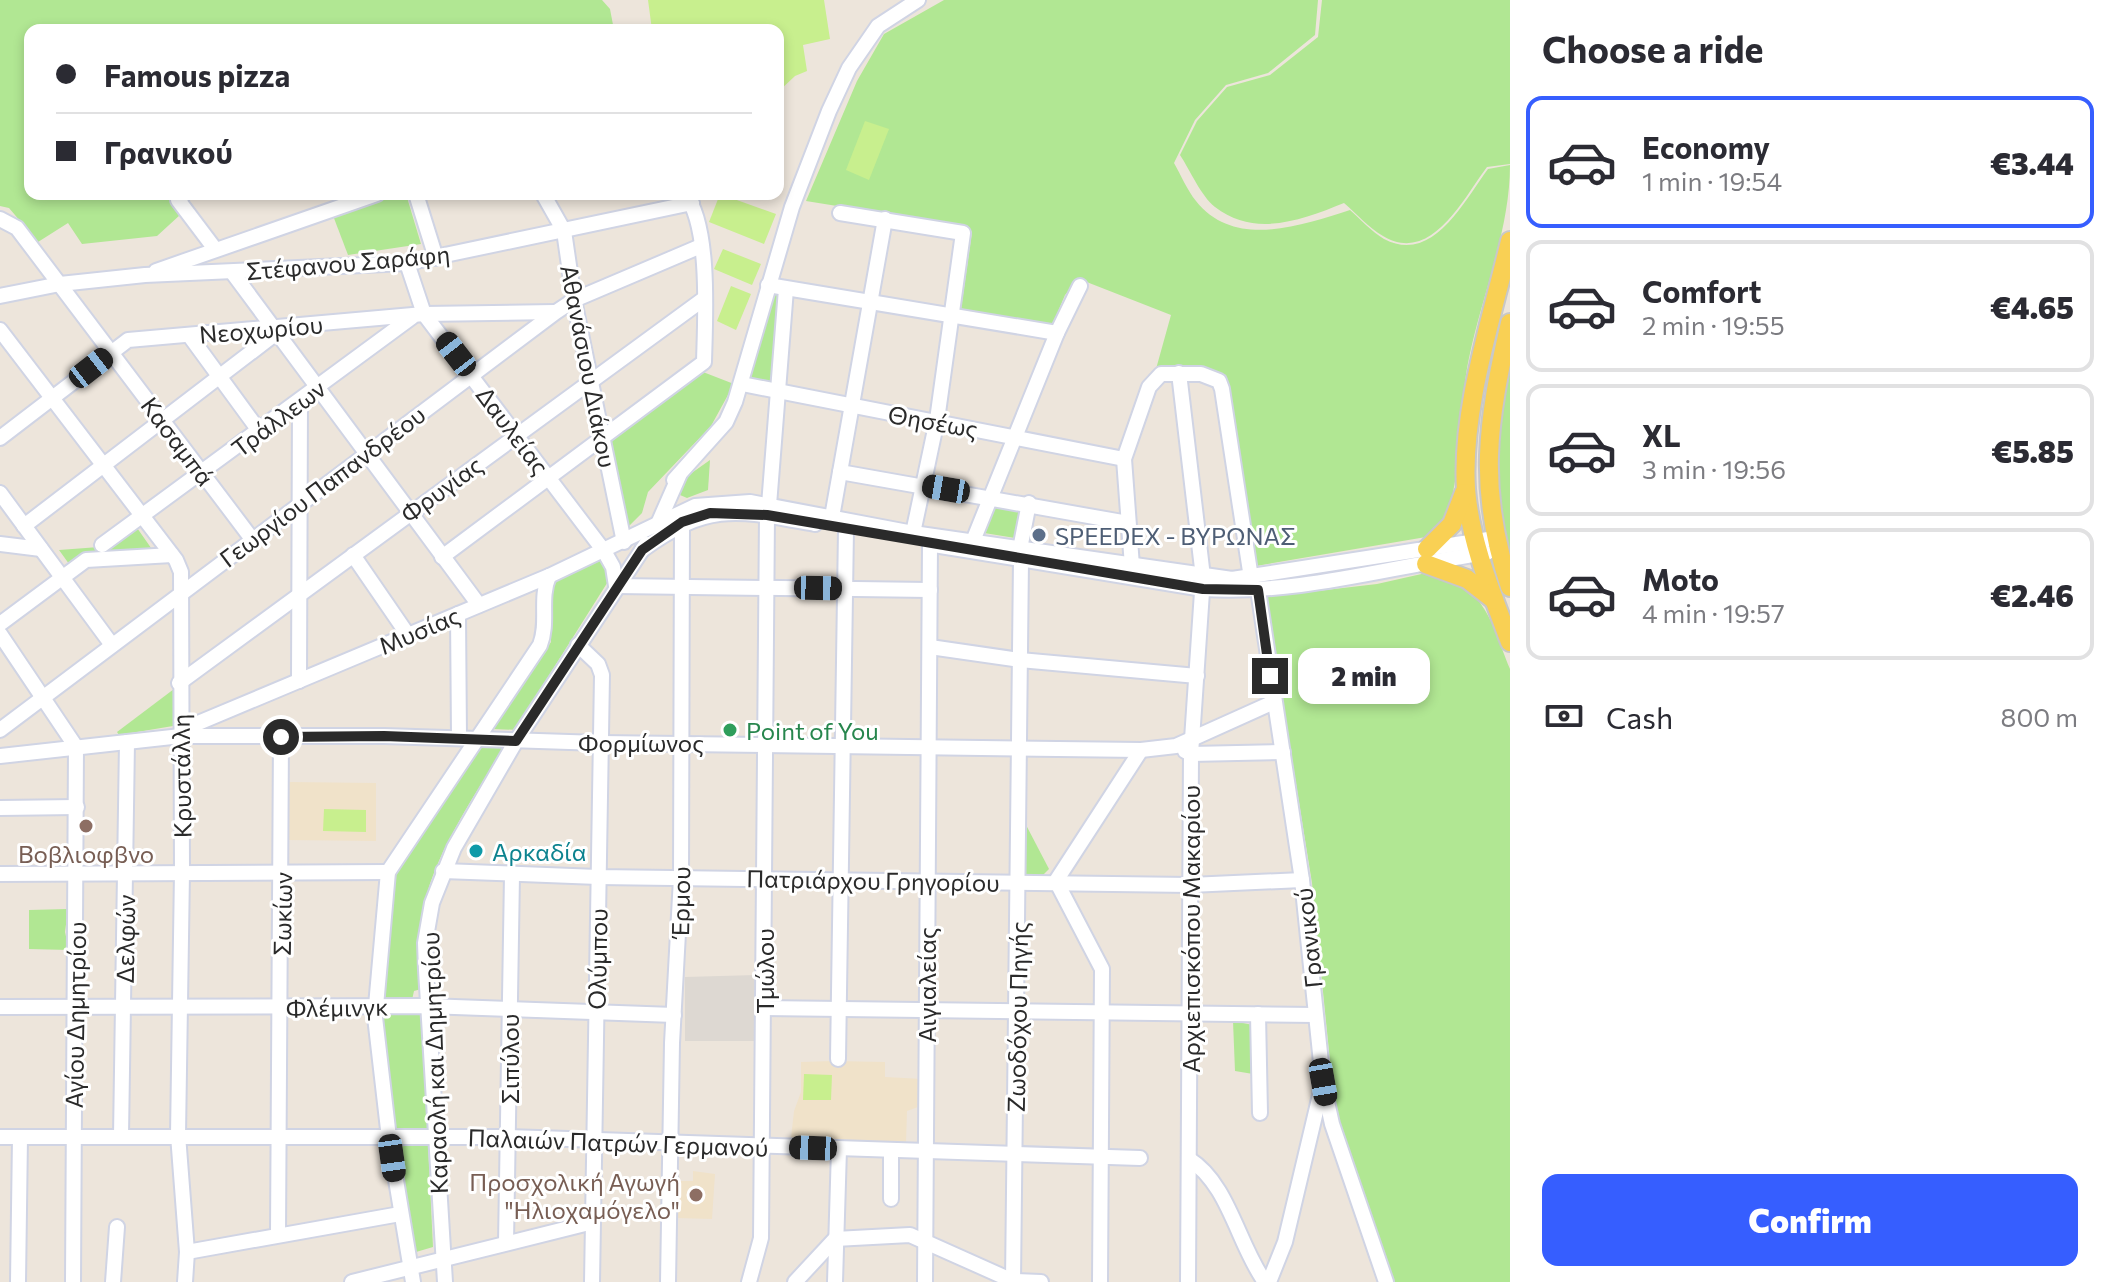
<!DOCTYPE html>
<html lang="en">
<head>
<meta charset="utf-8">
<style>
	:root { --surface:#fff; --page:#f7f7f7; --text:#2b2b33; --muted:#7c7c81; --line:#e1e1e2; --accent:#365eff }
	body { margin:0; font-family:Commissioner,sans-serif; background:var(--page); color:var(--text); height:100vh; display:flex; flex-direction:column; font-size:30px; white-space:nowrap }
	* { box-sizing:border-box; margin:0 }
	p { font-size:26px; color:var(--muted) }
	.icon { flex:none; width:44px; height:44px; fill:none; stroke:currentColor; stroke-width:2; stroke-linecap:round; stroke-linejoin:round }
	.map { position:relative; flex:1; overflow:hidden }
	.side { display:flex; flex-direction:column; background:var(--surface); width:600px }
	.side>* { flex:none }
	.guide { position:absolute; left:24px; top:24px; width:760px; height:176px; border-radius:16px; box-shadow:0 4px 12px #0003; display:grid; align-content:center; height:176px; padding:0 32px; background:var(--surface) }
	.end { position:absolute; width:36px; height:36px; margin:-18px; border:10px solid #2a2a2a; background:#fff; box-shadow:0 0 0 4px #fff }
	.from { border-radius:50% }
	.bubble { position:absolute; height:56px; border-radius:16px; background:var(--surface); box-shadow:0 4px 12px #0003; font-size:26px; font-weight:800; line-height:56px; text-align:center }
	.car { position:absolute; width:24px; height:48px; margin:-24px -12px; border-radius:10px; box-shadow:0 0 6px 2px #0007; background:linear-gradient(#222 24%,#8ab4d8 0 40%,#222 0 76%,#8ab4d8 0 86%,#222 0) }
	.guide b { display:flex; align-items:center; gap:28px; height:76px; font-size:30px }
	.guide b+b { border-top:2px solid var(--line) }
	.guide i { width:20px; height:20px; background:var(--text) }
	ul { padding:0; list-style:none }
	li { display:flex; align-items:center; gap:24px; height:132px; margin:0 16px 12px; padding:0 16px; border:4px solid var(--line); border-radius:16px }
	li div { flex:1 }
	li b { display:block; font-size:30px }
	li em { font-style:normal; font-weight:800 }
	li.selected { border-color:var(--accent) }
	li>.icon { width:72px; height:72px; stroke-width:1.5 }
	h2 { padding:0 32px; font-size:36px; line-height:96px }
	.pay { display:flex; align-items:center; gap:20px; height:88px; padding:0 32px; font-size:30px }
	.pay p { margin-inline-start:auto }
	.button { display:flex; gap:16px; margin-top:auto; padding:16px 32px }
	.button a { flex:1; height:92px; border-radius:16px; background:var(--accent); color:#fff; font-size:32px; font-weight:800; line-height:92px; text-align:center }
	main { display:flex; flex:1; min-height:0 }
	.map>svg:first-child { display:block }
	.education { fill:#f0e2c9 }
	.green { fill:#b1e793 }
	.pitch { fill:#c8ef8e }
	.plaza { fill:#ddd8d2 }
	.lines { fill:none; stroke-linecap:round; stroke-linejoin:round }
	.minor-casing { stroke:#d0d4e4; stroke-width:18 }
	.major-casing { stroke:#c8c8c8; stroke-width:22 }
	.minor { stroke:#fff; stroke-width:14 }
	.major { stroke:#f9d054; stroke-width:18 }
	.route { stroke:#2a2a2a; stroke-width:10 }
	.service-dot { fill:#5c6f8a; stroke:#fff; stroke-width:3 }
	.leisure-dot { fill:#2e9e5b; stroke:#fff; stroke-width:3 }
	.education-dot { fill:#8d6e63; stroke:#fff; stroke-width:3 }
	.culture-dot { fill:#0f9aa8; stroke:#fff; stroke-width:3 }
	.labels { text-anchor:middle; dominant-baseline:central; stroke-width:6; stroke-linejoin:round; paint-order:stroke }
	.street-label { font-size:24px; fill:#2a2a2a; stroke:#fff }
	.service-label { font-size:24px; fill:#4e5e75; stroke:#fff; text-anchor:start }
	.leisure-label { font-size:24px; fill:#27864d; stroke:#fff; text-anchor:start }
	.culture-label { font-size:24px; fill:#0d838f; stroke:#fff; text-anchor:start }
	.education-label { font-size:24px; fill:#785e54; stroke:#fff }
</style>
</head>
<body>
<main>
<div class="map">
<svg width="1510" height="1282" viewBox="0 0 1510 1282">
	<rect width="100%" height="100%" fill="#ede5db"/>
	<g class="education">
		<polygon points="287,782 376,783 376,841 286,840"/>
		<polygon points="833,1061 885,1062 885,1077 922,1079 918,1107 907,1111 906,1143 791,1138 794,1111 801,1092 801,1062"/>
		<polygon points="693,1171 715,1174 712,1219 675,1218 675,1201 680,1197 676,1194 676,1181 693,1181"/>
	</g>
	<g class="green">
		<polygon points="0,0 602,0 610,9 614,30 30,30 30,194 166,194 180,215 157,236 82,244 68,223 38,242 9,208 0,206"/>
		<path d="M944 0H1318L1315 35 1268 73 1226 85 1195 120 1174 163C1181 175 1187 190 1196 201 1235 250 1302 225 1350 210 1360 219 1372 232 1384 239 1433 265 1464 201 1488 169L1510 165C1510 230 1482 295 1469 358 1458 409 1463 479 1444 523L1434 527 1426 537 1256 566 1252 564 1224 385 1179 369H1156L1171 315 1079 279 1065 295 1052 326 961 309 972 232 967 227 806 201 857 81 884 34Z"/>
		<path d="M1322 0H1510V164L1487 167C1463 199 1431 265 1383 236 1369 228 1357 214 1344 203 1302 220 1255 238 1215 207 1201 196 1190 170 1180 155L1197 121 1227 87 1270 75 1318 37Z"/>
		<polygon points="386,194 406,194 421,244 348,255 332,213"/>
		<polygon points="772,294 781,296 773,385 750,381"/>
		<path d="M1510 361V555C1488 494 1496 423 1510 361Z"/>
		<polygon points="703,372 734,384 711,426 648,492 642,513 628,527 611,438"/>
		<polygon points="710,460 708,490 687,498 680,495 686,477"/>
		<polygon points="993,499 1021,505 1015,538 978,532"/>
		<polygon points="135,525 156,555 72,568 59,550 99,547"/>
		<polygon points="603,559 609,580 519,723 518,730 492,729 551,642 549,592 559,578"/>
		<path d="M1426 573C1485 584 1490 619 1510 669V1282H1389L1358 1175 1337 1130 1312 883 1266 597 1377 584Z"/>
		<polygon points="174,689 173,726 119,735 117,732"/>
		<path d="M476 746H500L502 750C470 804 427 863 420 928 418 948 420 969 421 989L414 991 412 1000 383 999 387 926 397 865Z"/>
		<polygon points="1025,823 1049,869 1043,875 1021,875 1021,827"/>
		<polygon points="68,909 65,932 69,950 29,949 29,910"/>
		<polygon points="385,1012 422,1015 428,1131 395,1132 382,1016"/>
		<polygon points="1233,1021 1253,1025 1253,1074 1235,1071"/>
		<polygon points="425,1143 428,1144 433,1247 416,1252 398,1147"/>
	</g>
	<g class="pitch">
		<polygon points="648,0 824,0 830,39 803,45 807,71 795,76 778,92 778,30 652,30"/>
		<polygon points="865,121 889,129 869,180 846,170"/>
		<polygon points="720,194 776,214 764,244 709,222"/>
		<polygon points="723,249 761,264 752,285 714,269"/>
		<polygon points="731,286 751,294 736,330 717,321"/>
		<polygon points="324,809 366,810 366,832 323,831"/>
		<polygon points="804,1074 832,1075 831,1100 803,1100"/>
	</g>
	<polygon class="plaza" points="756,975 756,1041 685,1041 685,977"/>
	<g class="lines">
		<defs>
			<g id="minor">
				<polyline points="184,194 178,200 215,249"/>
				<polyline points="416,194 436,258"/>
				<polyline points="543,194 564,231 574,300 624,542"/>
				<polyline points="840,213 963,233 937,420 913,533"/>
				<polyline points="0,219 17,228 252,539"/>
				<polyline points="407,263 424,314 604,551 613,567 616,586 930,590"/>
				<polyline points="156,271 377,194"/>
				<polyline points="232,272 479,605"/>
				<polyline points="768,285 1057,333"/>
				<polyline points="0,296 60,284 145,275 407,263 692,203"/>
				<polyline points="0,330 176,560 181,572 182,872 178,1135 187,1252 185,1282"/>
				<polyline points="189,335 260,432"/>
				<polyline points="1179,373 1203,577 1191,754 1188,1282"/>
				<polyline points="742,384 1124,459"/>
				<polyline points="0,438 128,340 424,314 555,312"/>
				<polyline points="840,472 1128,523"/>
				<polyline points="674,480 726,422 735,402 792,207 829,111 849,68 878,26 918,0"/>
				<polyline points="0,493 112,645"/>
				<polyline points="769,505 786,289"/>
				<polyline points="832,517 885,219"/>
				<polyline points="24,526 275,334"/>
				<polyline points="657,526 679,476"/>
				<polyline points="973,541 1057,333 1080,286"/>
				<polyline points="0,544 41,549"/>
				<polyline points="102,545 412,317"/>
				<path d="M934 545 1203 589C1300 595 1391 566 1487 553"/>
				<polyline points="1020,549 1029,503"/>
				<path d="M642 550C709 501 738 510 815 524"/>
				<polyline points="353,555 408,635"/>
				<path d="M442 557 704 362C705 321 711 226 685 194"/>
				<polyline points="1132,566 1124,459 1149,387 1161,374 1201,374 1219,381 1222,389 1251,578"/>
				<polyline points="1258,590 1302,880 1323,1082 1285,1242 1269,1282"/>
				<polyline points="458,614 459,738"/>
				<polyline points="0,624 86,560 172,555"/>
				<polyline points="0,634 76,747 73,1282"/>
				<polyline points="578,645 598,664 602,675 592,1282"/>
				<polyline points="930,647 1020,660 1197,676"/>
				<polyline points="299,681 300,402"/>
				<polyline points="179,683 705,298"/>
				<polyline points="0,730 556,312 574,300 701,246"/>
				<polyline points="181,736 191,726 549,576 695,506 750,502 913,533 1232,579 1495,538"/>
				<polyline points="1185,751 1191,754 1283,752"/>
				<polyline points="0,756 181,736 384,736 600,743 1141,750 1176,746 1274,702"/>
				<polyline points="0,808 77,807"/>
				<polyline points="443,871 598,877 1190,885 1302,880"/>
				<polyline points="0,874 388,872"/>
				<polyline points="0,1007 427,1006 674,1015"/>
				<polyline points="763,1008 1315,1015"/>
				<polyline points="1258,1014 1260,1113"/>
				<polyline points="838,1059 846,529"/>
				<polyline points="1324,1088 1332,1124 1386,1282"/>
				<polyline points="121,1136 127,742"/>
				<polyline points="0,1137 508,1137 1140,1158"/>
				<path d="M1189 1159C1229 1184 1238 1245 1265 1282"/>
				<polyline points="891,1199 891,1150"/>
				<polyline points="278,1235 281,737"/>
				<polyline points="506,1243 512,875"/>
				<polyline points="187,1252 400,1214"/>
				<polyline points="18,1282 20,1137"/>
				<polyline points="113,1282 117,1227"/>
				<polyline points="352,1282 593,1222"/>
				<path d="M413 1282 389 1138 375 1017 388 872 540 645C549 622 539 599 549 576"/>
				<polyline points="445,1282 426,970 425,943 432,903 454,848 516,741 646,544"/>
				<polyline points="668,1282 672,1043 681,878 682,522"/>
				<polyline points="749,1282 761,1238 767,515"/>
				<polyline points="795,1282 835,1239 910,1235 1013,1281 1041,1282"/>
				<polyline points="835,1282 839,1149"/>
				<polyline points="925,1282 930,544"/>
				<polyline points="1013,1282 1021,560"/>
				<polyline points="1100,1282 1102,969 1056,881 1141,750"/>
			</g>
			<g id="major">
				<path d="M1510 241C1492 318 1461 410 1466 489 1470 541 1492 594 1510 642"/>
				<path d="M1510 323C1487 422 1477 489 1510 587"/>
				<polyline points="1427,549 1452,524 1464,493"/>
				<polyline points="1426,564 1467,579 1494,600"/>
			</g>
		</defs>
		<use href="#minor" class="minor-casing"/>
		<use href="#major" class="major-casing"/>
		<use href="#minor" class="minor"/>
		<use href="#major" class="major"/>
	</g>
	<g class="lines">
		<polyline class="route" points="281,737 384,736 516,741 642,550 682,522 710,513 767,515 1203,589 1258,590 1270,676"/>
	</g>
	<circle class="service-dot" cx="1039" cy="535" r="8"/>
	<circle class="leisure-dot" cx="730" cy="730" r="8"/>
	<g class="education-dot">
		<circle cx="86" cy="826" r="8"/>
		<circle cx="696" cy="1195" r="8"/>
	</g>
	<circle class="culture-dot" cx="476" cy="851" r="8"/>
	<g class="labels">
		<g class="street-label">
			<text transform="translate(348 262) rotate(-5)">Στέφανου Σαράφη</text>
			<text transform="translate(261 329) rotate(-5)">Νεοχωρίου</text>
			<text transform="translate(589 366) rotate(79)">Αθανάσιου Διάκου</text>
			<text transform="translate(278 418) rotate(-37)">Τράλλεων</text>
			<text transform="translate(933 421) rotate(10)">Θησέως</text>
			<text transform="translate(513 430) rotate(53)">Δαυλείας</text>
			<text transform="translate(178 441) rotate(53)">Κασαμπά</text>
			<text transform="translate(322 486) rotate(-37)">Γεωργίου Παπανδρέου</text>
			<text transform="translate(441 489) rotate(-36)">Φρυγίας</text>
			<text transform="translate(419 630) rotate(-23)">Μυσίας</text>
			<text x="641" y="742">Φορμίωνος</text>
			<text transform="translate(181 776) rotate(-91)">Κρυστάλλη</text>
			<text transform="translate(873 880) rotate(1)">Πατριάρχου Γρηγορίου</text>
			<text transform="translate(680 902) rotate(-89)">Έρμου</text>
			<text transform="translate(282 914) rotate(-89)">Σωκίων</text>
			<text transform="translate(1190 929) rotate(-90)">Αρχιεπισκόπου Μακαρίου</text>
			<text transform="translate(1308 938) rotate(-96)">Γρανικού</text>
			<text transform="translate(125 939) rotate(-89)">Δελφών</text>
			<text transform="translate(597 959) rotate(-89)">Ολύμπου</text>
			<text transform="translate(764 971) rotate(-90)">Τμώλου</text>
			<text transform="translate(926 985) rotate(-90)">Αιγιαλείας</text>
			<text transform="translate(337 1007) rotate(-1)">Φλέμινγκ</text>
			<text transform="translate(75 1015) rotate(-89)">Αγίου Δημητρίου</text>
			<text transform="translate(1017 1017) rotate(-89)">Ζωοδόχου Πηγής</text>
			<text transform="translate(509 1059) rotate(-90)">Σιπύλου</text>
			<text transform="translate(434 1063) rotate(-92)">Καραολή και Δημητρίου</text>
			<text transform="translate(618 1142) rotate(2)">Παλαιών Πατρών Γερμανού</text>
		</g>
		<g class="service-label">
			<text x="1055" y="535">SPEEDEX - ΒΥΡΩΝΑΣ</text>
		</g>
		<g class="leisure-label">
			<text x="746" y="730">Point of You</text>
		</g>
		<g class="culture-label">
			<text x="492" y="851">Αρκαδία</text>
		</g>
		<g class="education-label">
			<text x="86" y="853">Βοβλιοφβνο</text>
			<text x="680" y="1181" text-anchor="end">Προσχολική Αγωγή<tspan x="680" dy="28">"Ηλιοχαμόγελο"</tspan></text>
		</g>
	</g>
</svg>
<i class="end from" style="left:281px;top:737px"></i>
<i class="end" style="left:1270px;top:676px"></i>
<div class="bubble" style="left:1298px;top:648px;width:132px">2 min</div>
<i class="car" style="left:456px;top:354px;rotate:322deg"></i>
<i class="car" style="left:91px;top:368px;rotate:52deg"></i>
<i class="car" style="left:946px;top:489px;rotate:280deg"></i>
<i class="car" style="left:818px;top:588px;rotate:91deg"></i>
<i class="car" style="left:1323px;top:1082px;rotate:170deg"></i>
<i class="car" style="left:813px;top:1148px;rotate:272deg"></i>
<i class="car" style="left:392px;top:1158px;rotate:172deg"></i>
<div class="guide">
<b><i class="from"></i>Famous pizza</b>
<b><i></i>Γρανικού</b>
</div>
</div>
<section class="side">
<h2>Choose a ride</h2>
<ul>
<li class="selected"><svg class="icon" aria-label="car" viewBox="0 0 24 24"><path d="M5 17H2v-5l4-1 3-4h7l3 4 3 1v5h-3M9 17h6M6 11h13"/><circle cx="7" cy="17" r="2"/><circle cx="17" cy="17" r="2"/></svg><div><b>Economy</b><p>1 min · 19:54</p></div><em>€3.44</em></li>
<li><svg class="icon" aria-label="car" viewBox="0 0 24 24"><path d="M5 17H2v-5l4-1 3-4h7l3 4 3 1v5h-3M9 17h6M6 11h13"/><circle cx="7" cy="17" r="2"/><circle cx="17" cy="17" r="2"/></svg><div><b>Comfort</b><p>2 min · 19:55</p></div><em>€4.65</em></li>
<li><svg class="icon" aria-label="car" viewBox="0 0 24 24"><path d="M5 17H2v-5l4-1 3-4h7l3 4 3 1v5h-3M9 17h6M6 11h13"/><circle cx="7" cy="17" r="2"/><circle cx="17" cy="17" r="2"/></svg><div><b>XL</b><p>3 min · 19:56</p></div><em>€5.85</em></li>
<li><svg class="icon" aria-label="car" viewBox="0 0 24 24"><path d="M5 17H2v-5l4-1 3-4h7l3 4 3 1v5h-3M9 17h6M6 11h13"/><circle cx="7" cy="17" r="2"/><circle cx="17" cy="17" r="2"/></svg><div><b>Moto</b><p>4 min · 19:57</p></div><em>€2.46</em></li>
</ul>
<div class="pay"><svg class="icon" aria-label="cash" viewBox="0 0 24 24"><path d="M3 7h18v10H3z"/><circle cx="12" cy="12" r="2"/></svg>Cash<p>800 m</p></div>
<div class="button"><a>Confirm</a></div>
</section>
</main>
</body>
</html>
